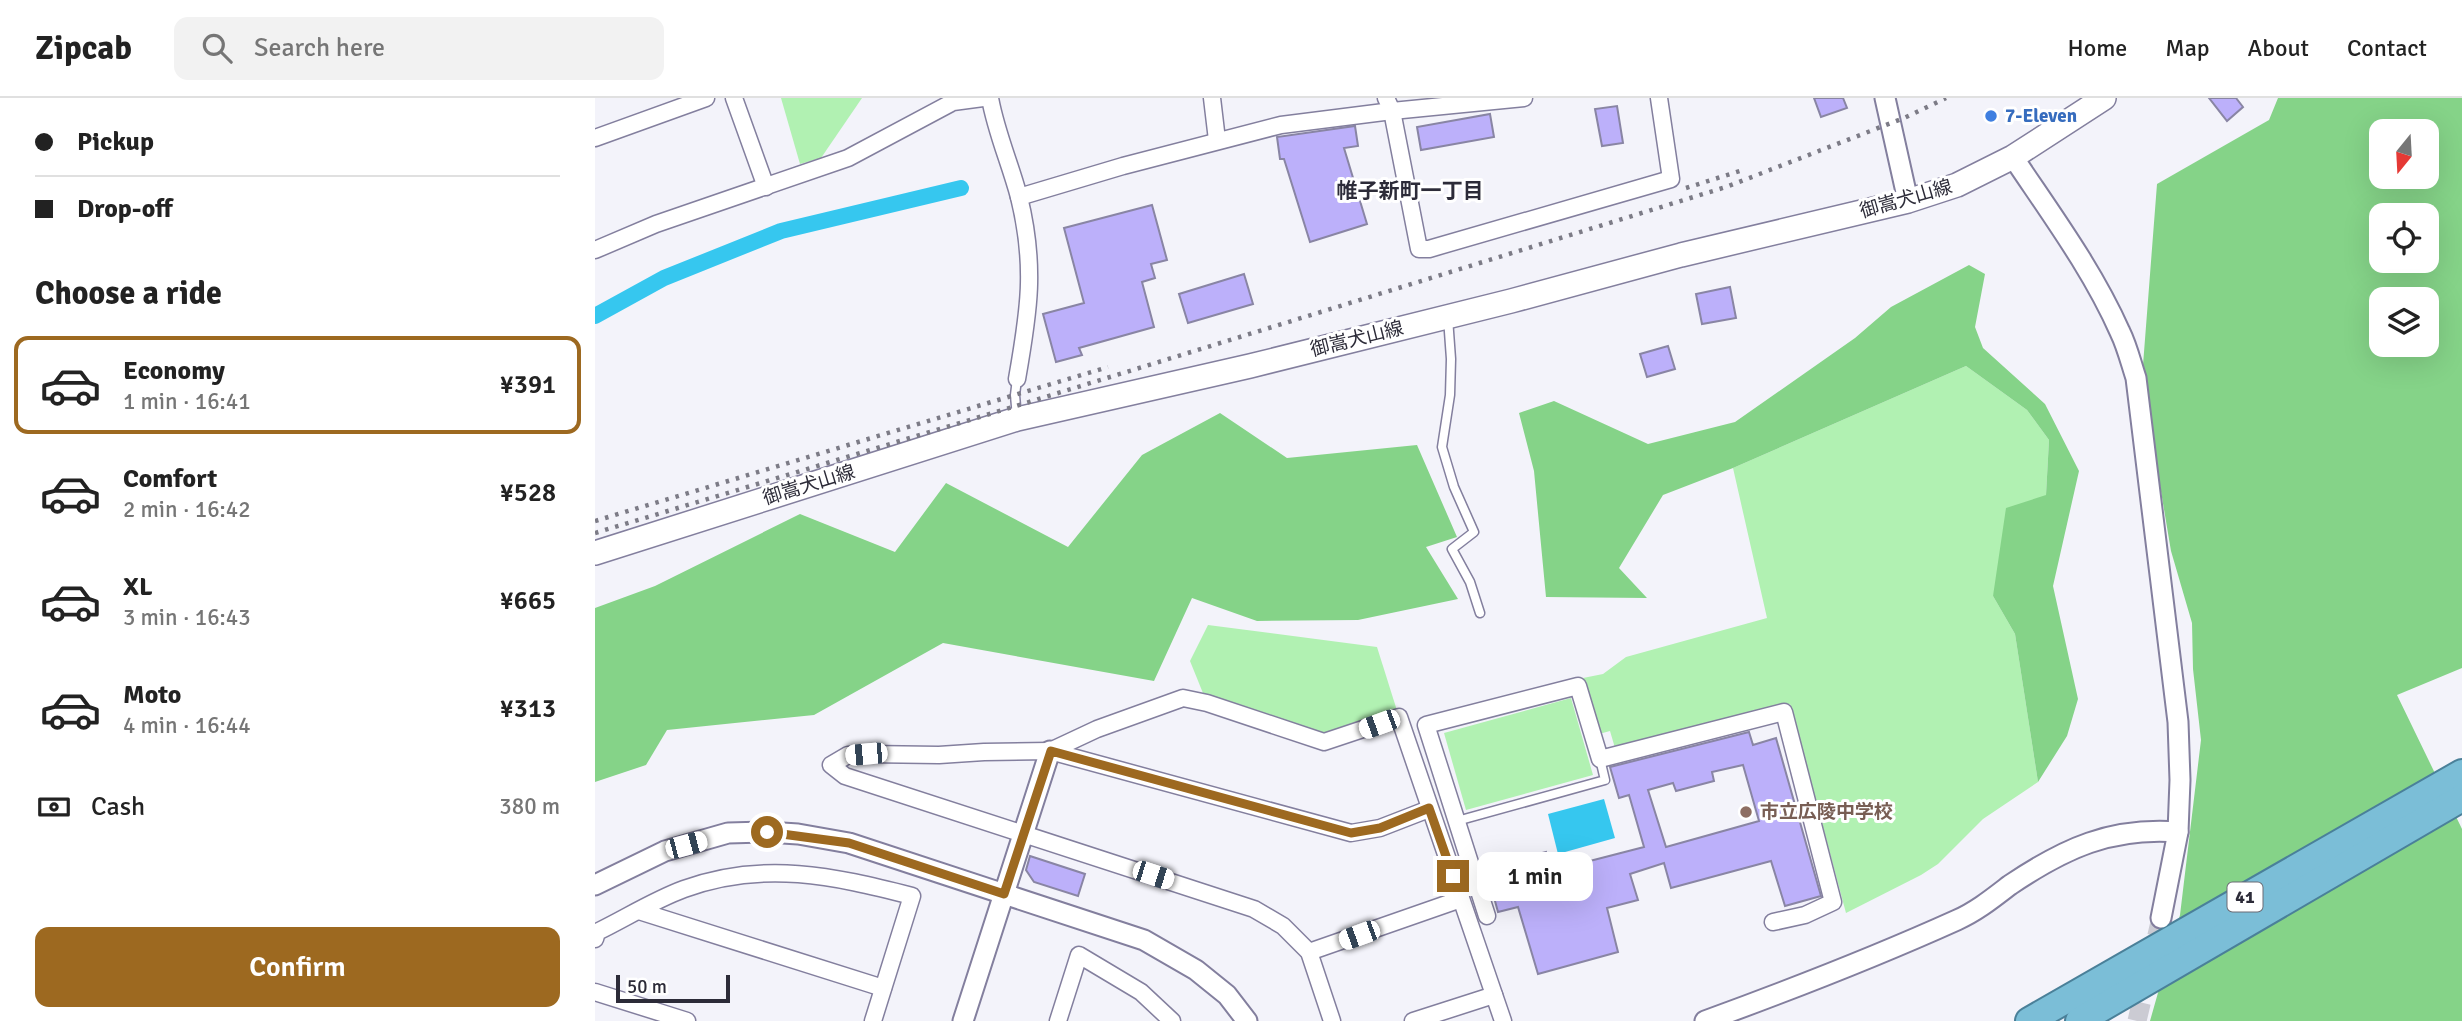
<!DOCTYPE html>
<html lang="en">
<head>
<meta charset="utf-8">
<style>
	:root { --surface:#fff; --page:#f2f2f2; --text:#222; --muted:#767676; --line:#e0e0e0; --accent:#9d6920 }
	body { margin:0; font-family:Signika,"Noto Sans JP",sans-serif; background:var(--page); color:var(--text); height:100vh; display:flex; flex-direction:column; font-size:26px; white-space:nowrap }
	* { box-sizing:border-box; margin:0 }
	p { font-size:23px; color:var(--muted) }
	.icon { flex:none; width:38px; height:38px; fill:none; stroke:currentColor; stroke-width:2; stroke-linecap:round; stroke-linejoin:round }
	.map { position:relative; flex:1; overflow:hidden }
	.panel { display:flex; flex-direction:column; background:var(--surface); width:595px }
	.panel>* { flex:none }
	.banner { display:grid; align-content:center; height:154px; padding:0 35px; background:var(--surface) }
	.needle { width:46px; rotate:198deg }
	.fabs { position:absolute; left:1774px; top:21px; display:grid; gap:14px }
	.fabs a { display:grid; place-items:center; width:70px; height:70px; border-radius:14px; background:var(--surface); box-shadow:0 7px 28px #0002; font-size:35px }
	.scale { position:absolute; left:21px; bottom:18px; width:114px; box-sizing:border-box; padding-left:7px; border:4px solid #2c2b38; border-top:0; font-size:19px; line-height:24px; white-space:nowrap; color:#2c2b38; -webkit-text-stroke:5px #fff; paint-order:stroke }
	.end { position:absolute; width:32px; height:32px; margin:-16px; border:9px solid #9d6920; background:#fff; box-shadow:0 0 0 4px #fff }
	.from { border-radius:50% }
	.bubble { position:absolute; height:49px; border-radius:14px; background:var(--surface); box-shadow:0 7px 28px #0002; font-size:23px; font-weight:600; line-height:49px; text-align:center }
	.car { position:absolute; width:21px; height:42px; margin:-21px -10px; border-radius:9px; box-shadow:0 0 5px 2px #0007; background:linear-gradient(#fff 24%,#345 0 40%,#fff 0 76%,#345 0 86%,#fff 0) }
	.banner b { display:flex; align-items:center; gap:24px; height:66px; font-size:26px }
	.banner b+b { border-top:2px solid var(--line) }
	.banner i { width:18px; height:18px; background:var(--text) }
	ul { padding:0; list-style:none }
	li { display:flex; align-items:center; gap:21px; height:98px; margin:0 14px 10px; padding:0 21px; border:4px solid transparent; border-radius:14px }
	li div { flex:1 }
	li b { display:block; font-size:26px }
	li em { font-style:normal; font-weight:600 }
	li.current { border-color:var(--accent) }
	li>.icon { width:63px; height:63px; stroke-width:1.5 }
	h2 { padding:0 35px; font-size:32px; line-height:84px }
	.pay { display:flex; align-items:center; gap:18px; height:77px; padding:0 35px; font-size:26px }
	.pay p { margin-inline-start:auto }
	.primary-button { display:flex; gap:14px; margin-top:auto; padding:14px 35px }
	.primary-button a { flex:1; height:80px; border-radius:14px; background:var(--accent); color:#fff; font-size:28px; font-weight:600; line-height:80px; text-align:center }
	header { display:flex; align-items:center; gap:42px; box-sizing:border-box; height:98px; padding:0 35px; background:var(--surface); border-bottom:2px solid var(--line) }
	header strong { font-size:33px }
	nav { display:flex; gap:38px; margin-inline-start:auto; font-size:24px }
	.search { width:490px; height:63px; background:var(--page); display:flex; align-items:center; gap:18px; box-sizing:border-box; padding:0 24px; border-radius:14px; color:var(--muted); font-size:26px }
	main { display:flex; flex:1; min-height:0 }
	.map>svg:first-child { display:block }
	.green { fill:#b1f1b2 }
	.forest { fill:#85d388; fill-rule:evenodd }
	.water { fill:#36c7ef }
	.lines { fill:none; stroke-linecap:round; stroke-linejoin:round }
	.canal { stroke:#36c7ef; stroke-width:16 }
	.building { fill:#bcb0fa; stroke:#8985a4; stroke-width:2; fill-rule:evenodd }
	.tertiary-tunnel { stroke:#cbcbd3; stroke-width:19; stroke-dasharray:19 10; stroke-linecap:butt }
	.service-casing { stroke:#837f9e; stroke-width:11 }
	.minor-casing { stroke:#837f9e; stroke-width:19 }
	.tertiary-casing { stroke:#837f9e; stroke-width:23 }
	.secondary-casing { stroke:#837f9e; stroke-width:26 }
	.trunk-casing { stroke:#4a8099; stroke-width:30 }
	.service { stroke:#fff; stroke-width:8 }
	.minor { stroke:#fff; stroke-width:16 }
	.tertiary { stroke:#fff; stroke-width:19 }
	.secondary { stroke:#fff; stroke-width:23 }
	.trunk { stroke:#7bbed7; stroke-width:26 }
	.rail { stroke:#7c7b86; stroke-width:4.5; stroke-dasharray:3.5 7; stroke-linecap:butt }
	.route { stroke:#9d6920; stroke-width:9 }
	.shop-dot { fill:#3f7fe0; stroke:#fff; stroke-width:2.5 }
	.education-dot { fill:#8d6e63; stroke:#fff; stroke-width:2.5 }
	.labels { text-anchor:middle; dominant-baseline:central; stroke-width:6; stroke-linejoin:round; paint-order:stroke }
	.shield { fill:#fff; stroke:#6b6b74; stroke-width:2 }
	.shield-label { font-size:18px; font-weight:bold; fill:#2c2b38 }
	.shop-label { font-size:19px; font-weight:bold; fill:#366cbe; stroke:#fff; text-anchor:start }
	.street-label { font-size:19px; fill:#2c2b38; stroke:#fff }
	.education-label { font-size:19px; font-weight:bold; fill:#785e54; stroke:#fff; text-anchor:start }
	.neighbourhood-label { font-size:21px; font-weight:bold; fill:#2c2b38; stroke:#fff }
</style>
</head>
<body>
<header>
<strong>Zipcab</strong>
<div class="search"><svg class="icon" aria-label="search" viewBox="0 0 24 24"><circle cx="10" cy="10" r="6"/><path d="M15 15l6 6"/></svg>Search here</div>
<nav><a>Home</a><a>Map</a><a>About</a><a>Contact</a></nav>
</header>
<main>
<section class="panel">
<div class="banner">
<b><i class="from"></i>Pickup</b>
<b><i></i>Drop-off</b>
</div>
<h2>Choose a ride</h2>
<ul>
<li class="current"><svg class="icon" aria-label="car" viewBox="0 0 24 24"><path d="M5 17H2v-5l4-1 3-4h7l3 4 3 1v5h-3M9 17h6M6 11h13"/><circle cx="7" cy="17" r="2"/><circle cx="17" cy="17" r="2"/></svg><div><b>Economy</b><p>1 min · 16:41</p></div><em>¥391</em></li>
<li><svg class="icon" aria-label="car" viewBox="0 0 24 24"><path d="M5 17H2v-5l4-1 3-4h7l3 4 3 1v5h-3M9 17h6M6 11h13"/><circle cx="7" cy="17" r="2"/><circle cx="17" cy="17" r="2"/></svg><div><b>Comfort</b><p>2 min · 16:42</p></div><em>¥528</em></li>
<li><svg class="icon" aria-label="car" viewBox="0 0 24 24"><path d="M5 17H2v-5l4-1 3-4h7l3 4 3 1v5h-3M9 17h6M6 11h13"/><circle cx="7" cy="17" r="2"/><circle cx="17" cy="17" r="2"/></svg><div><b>XL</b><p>3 min · 16:43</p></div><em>¥665</em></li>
<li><svg class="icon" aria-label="car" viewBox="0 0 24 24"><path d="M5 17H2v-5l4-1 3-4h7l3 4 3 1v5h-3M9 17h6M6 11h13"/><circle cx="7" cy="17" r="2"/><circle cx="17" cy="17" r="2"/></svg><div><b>Moto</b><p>4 min · 16:44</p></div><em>¥313</em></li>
</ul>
<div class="pay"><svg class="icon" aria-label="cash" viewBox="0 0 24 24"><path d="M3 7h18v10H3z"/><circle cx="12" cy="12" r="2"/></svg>Cash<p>380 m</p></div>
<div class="primary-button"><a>Confirm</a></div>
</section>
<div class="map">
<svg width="1867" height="923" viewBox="0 0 1867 923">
	<rect width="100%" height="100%" fill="#f3f3fa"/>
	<g class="green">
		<polygon points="186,0 267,0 226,60 205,66"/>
		<polygon points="1371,268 1432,312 1454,342 1451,397 1398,498 1420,536 1443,684 1388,721 1343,766 1326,777 1251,815 1195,606 1020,650 1015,633 1004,636 988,580 1008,576 1031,559 1172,520 1138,370"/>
		<polygon points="613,527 782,549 804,619 729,644 612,605 595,563"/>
		<polygon points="976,600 998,677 871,712 849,635"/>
	</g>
	<g class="forest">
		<path d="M1683 0H1867V570L1802 597 1867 731V923H1555L1585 817 1606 642 1598 571 1597 525 1576 453 1547 280 1562 86 1674 22ZM1787 33H1832V79H1787ZM1787 117H1832V163H1787ZM1787 201H1832V247H1787Z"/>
		<polygon points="1374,167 1390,176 1380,229 1388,250 1450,306 1484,373 1458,488 1483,601 1472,638 1443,684 1420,536 1398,498 1411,410 1451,397 1454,342 1432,312 1371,268 1138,370 1068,397 1024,470 1052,500 951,499 939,373 924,315 959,303 1053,346 1140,324 1260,240 1296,209"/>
		<polygon points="625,315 692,360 822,347 862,439 831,449 863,501 763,522 662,523 597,500 559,583 348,545 219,617 72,632 51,667 0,684 0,510 60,488 205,416 300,454 351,385 473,449 547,357"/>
	</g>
	<polygon class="water" points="1009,701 1020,740 963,756 953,716"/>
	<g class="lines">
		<polyline class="canal" points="0,218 69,180 186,133 366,90"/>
	</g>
	<g class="building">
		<polygon points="1219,0 1248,0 1252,10 1226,19"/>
		<polygon points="1614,0 1641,0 1648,9 1632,23"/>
		<polygon points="1022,8 1028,45 1007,48 1000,11"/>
		<polygon points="895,16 899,39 826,52 822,29"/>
		<polygon points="760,28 763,48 749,50 772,126 715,144 689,61 685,61 682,39"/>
		<polygon points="557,107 572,162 556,166 560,180 547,184 559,229 484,250 487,257 461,264 448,216 489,205 469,130"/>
		<polygon points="649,176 658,206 593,225 584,196"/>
		<polygon points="1135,189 1141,220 1107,226 1101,196"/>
		<polygon points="1073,248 1080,271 1052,279 1045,256"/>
		<path d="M1154 634 1158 647 1181 640 1226 798 1190 808 1176 763 1076 790 1069 765 1035 776 1043 802 1012 810 1023 854 943 876 923 809 903 814 891 770 951 754 956 773 1049 749 1034 697 1024 700 1015 669ZM1148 667 1164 723 1071 749 1053 692 1078 685 1081 693 1119 683 1117 674Z"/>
		<polygon points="435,758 490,776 483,798 439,784 431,772"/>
	</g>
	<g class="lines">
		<polyline class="tertiary-tunnel" points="1542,923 1566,820"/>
		<defs>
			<g id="service">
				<polyline points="853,220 856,261 855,297 847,349 859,389 879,434 857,451 875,484 885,515"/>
				<polyline points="422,320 420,297 422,281"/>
				<polyline points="862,723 1010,682 1005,661"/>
			</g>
			<g id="minor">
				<polyline points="139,0 171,89"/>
				<path d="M395 0C401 34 415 65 424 99 441 168 434 213 422 281"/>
				<polyline points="617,0 622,42"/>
				<polyline points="791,0 797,13 824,151 834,151 1076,81 1064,0"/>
				<polyline points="0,40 111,0"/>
				<polyline points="424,99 528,68 686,27 797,13 929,0"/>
				<polyline points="0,152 61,126 253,60 358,4 388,0"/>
				<polyline points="455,653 502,631 588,600 612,605 729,644 804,619 908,923"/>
				<polyline points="44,813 288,890"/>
				<polyline points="892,818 831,627 983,588 1005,661 1189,614 1238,804 1210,817 1178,824"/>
				<path d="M0 841 2 834C31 820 59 802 89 791 168 762 239 778 317 798L278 923"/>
				<polyline points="714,854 866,801"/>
				<polyline points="0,894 92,923"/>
				<polyline points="463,923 484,857 546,894 577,923"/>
				<polyline points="737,923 714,854 688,828 659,811 250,678 236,667 253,657 271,656 344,657 389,654 455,653 756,735 785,730 834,711"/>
				<polyline points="818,923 899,897"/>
			</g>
			<g id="tertiary">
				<polyline points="1290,0 1313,103"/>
				<path d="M1418 59C1456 116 1497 171 1525 234 1532 248 1536 265 1541 280L1583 624 1585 682 1583 734 1566 820"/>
				<polyline points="0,787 70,753 133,735 172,734 203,736 254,745 549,842 601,872 632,897 652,923"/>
				<polyline points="368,923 455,653"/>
				<path d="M1110 923C1195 892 1280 859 1362 822 1382 813 1398 800 1415 787 1470 750 1516 729 1583 734"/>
			</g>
			<polyline id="secondary" points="0,455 422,321 655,268 916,203 1086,157 1313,103 1362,87 1418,59 1509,0"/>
			<g id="trunk">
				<polyline points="1434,923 1867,675"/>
				<polyline points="1484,923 1867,700"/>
			</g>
		</defs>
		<use href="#service" class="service-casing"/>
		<use href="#minor" class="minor-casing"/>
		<use href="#tertiary" class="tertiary-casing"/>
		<use href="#secondary" class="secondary-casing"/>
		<use href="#trunk" class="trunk-casing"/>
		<use href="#service" class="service"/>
		<use href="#minor" class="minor"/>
		<use href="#tertiary" class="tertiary"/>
		<use href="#secondary" class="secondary"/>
		<use href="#trunk" class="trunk"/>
		<g class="rail">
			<polyline points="1091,90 1148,72"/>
			<polyline points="0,423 513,269"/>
			<polyline points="0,435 421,308 1131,89 1309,20 1351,0"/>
		</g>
	</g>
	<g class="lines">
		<polyline class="route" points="172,734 254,745 409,796 456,653 756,735 785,730 834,710 858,778"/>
	</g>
	<circle class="shop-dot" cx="1396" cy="18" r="7"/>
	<circle class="education-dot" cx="1151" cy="714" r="7"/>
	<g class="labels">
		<rect class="shield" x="1632.5" y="784.5" width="35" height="29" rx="5"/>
		<g class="shield-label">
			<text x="1650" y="799">41</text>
		</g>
		<g class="shop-label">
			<text x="1410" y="18">7-Eleven</text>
		</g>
		<g class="street-label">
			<text transform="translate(1311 101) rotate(-16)">御嵩犬山線</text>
			<text transform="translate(762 241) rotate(-14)">御嵩犬山線</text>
			<text transform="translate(214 387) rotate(-17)">御嵩犬山線</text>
		</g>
		<g class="education-label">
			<text x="1165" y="714">市立広陵中学校</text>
		</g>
		<g class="neighbourhood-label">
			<text x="815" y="93">帷子新町一丁目</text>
		</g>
	</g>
</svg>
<div class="fabs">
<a><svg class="needle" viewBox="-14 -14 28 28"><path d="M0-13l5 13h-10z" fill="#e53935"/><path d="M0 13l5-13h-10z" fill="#767676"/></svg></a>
<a><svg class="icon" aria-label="locate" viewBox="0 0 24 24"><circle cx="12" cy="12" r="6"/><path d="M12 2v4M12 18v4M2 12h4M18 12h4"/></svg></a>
<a><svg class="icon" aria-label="layers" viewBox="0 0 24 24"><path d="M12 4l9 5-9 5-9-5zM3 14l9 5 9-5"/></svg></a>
</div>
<div class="scale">50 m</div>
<i class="end from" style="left:172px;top:734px"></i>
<i class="end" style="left:858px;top:778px"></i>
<div class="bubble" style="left:882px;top:754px;width:116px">1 min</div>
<i class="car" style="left:784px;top:626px;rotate:250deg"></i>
<i class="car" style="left:271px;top:656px;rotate:265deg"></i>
<i class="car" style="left:91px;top:747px;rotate:75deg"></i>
<i class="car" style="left:558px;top:777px;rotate:108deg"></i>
<i class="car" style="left:764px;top:837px;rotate:250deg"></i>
</div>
</main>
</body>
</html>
